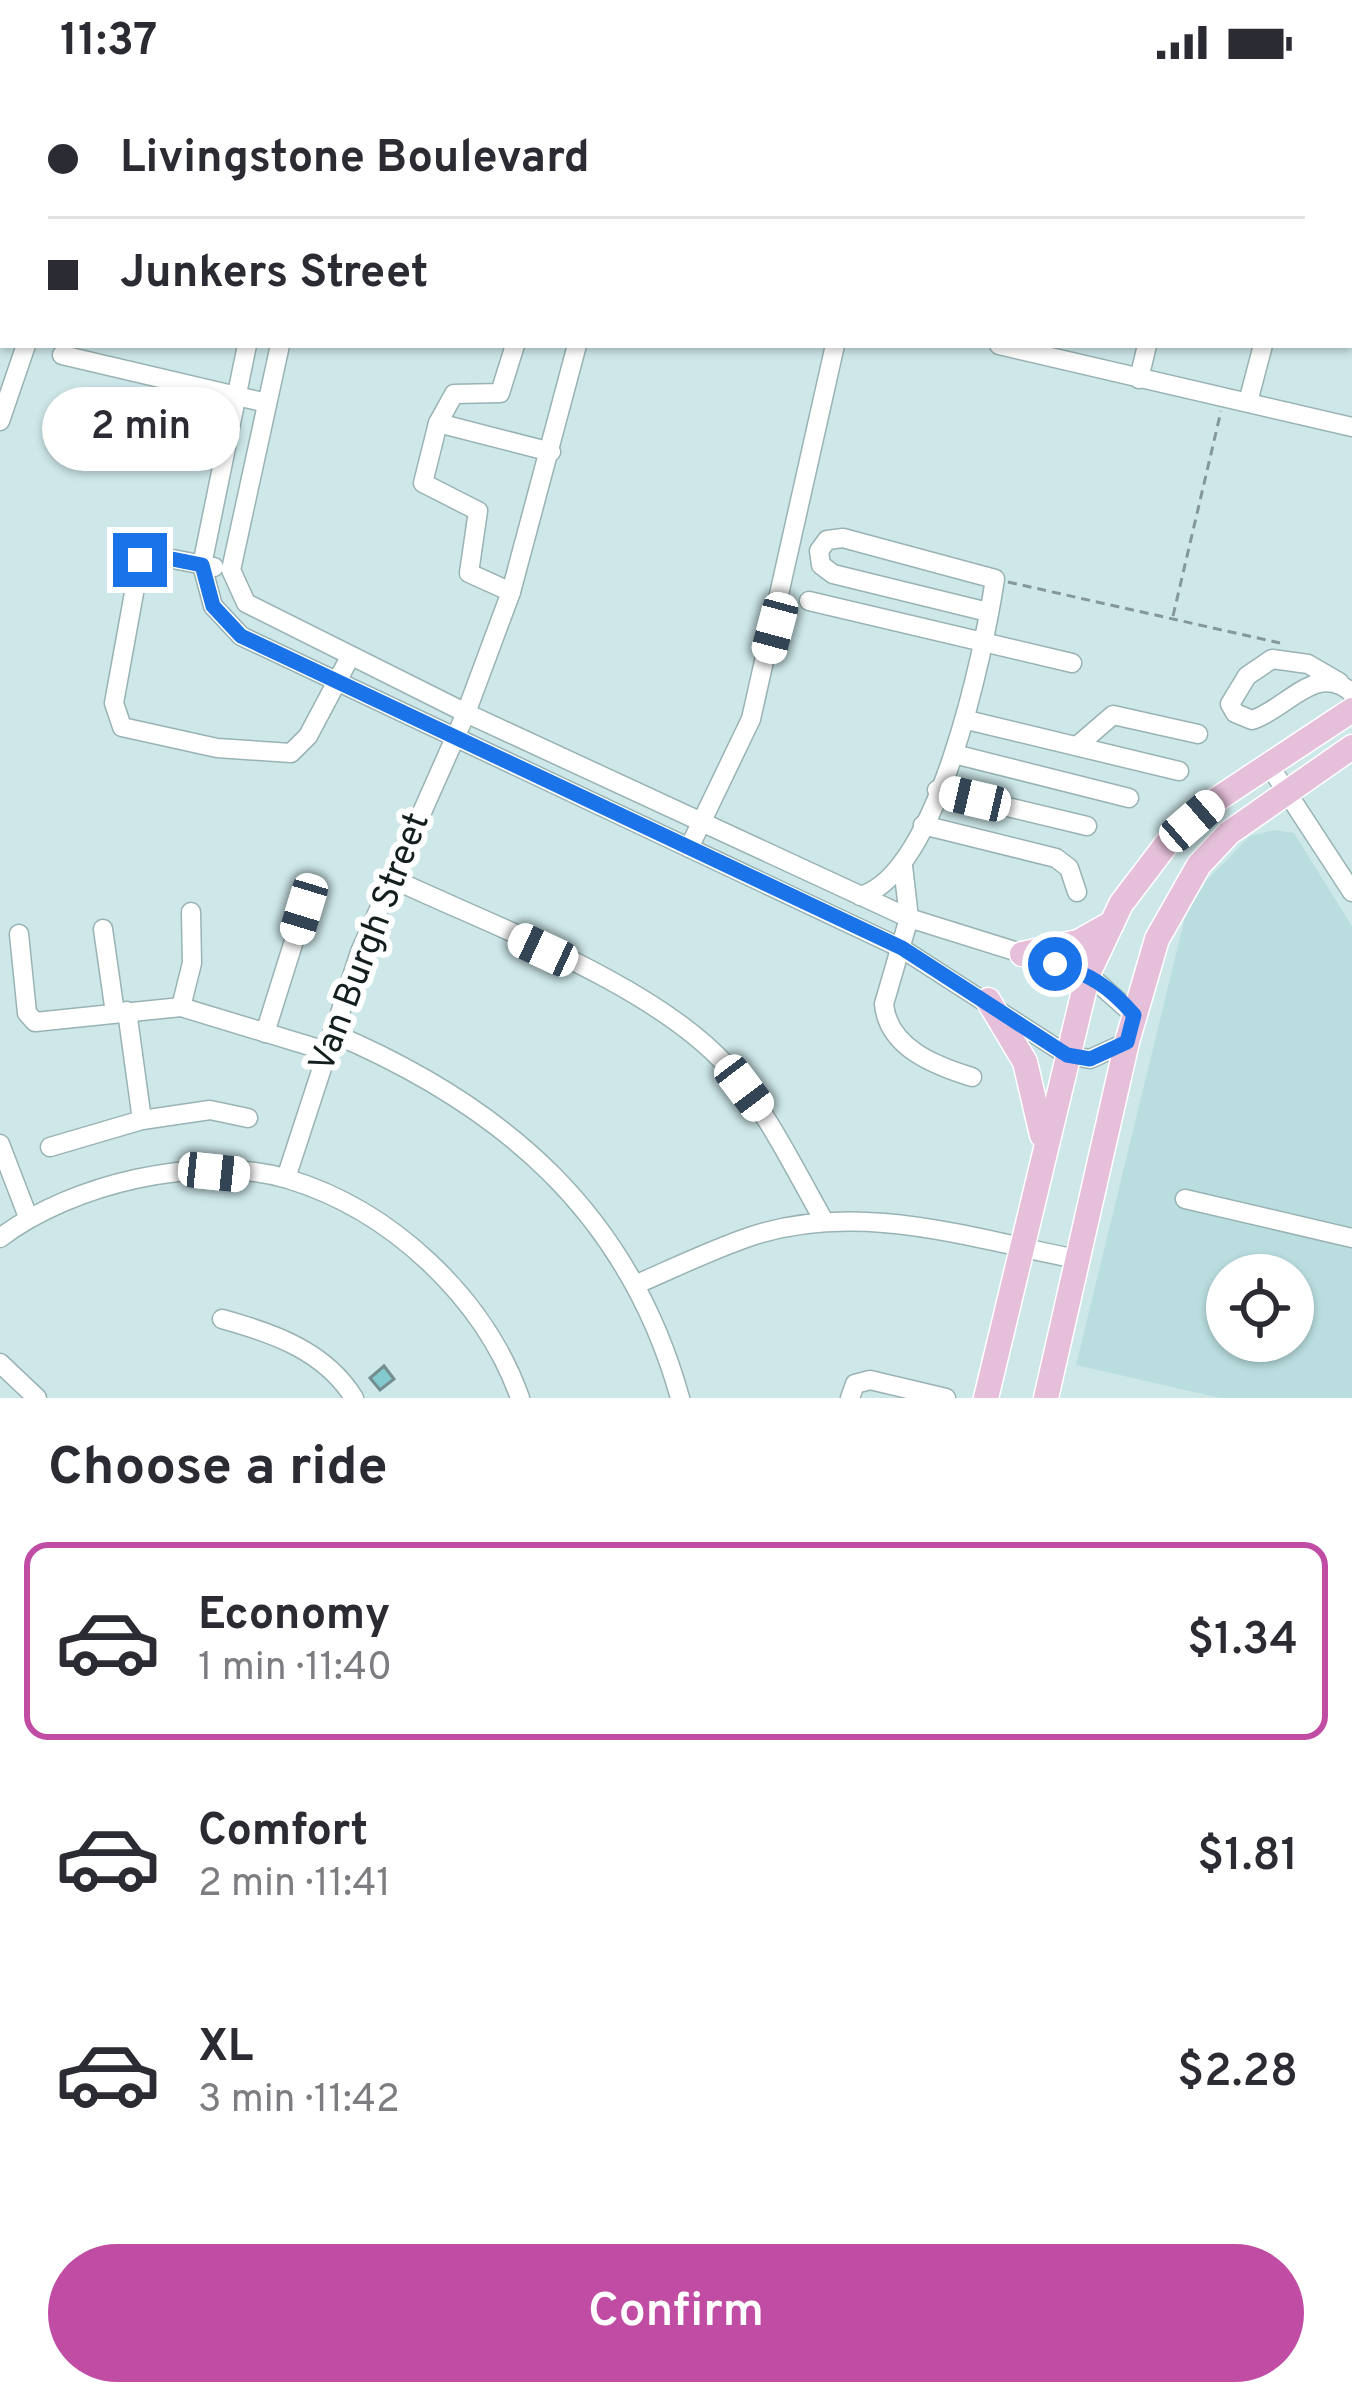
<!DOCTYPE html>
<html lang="en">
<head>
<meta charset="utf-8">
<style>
	:root { --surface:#fff; --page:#f2f2f3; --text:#2b2b33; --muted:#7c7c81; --line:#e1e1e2; --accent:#c14ca4 }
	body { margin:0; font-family:Overpass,sans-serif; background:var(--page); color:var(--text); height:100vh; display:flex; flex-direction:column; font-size:45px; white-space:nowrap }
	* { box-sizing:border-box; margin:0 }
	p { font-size:39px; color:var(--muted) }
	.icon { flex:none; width:66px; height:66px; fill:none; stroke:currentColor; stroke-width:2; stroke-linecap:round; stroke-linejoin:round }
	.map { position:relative; height:1314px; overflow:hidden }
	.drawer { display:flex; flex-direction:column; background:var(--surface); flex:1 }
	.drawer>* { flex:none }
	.banner { position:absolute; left:0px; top:0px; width:1353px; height:264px; box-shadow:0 3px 9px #0004; display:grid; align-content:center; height:264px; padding:0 48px; background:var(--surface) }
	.buttons { position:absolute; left:1206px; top:1170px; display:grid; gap:24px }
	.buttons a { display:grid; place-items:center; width:108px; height:108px; border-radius:50%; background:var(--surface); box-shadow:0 3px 9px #0004; font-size:60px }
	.end { position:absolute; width:54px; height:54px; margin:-27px; border:15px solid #1a73e8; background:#fff; box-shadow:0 0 0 6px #fff }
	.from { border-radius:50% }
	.bubble { position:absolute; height:84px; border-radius:42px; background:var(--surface); box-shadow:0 3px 9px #0004; font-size:39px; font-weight:600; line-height:84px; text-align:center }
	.car { position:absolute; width:36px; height:72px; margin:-36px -18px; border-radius:15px; box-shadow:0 0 9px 3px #0007; background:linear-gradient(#fff 24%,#345 0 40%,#fff 0 76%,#345 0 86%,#fff 0) }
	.banner b { display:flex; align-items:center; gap:42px; height:114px; font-size:45px }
	.banner b+b { border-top:3px solid var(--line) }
	.banner i { width:30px; height:30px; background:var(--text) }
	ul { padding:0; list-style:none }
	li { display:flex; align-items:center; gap:36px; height:198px; margin:0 24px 18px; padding:0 24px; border:6px solid transparent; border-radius:24px }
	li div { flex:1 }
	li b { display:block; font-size:45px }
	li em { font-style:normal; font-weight:600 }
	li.on { border-color:var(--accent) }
	li>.icon { width:108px; height:108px; stroke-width:1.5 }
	h2 { padding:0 48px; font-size:54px; line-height:144px }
	.cta { display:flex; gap:24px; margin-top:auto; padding:24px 48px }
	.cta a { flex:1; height:138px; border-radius:72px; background:var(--accent); color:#fff; font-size:48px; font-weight:600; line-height:138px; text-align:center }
	.status { display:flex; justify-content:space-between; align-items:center; height:84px; padding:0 60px; background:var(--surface); direction:ltr }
	.status svg { height:33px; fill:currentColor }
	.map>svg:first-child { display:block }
	.built { fill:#badee0; fill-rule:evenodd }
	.building { fill:#83cace; stroke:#748d8e; stroke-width:3 }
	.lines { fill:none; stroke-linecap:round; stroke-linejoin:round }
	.minor-casing { stroke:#99b3b4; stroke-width:21 }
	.major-casing { stroke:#fff; stroke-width:27 }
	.path { stroke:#849899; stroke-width:3; stroke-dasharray:9 6; stroke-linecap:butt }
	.minor { stroke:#fff; stroke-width:18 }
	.major { stroke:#e6c0da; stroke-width:24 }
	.route { stroke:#1a73e8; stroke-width:15 }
	.labels { text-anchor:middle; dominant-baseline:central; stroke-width:12; stroke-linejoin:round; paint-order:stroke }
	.street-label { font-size:36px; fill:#141e1e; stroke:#fff }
</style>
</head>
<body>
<div class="status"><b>11:37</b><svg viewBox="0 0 49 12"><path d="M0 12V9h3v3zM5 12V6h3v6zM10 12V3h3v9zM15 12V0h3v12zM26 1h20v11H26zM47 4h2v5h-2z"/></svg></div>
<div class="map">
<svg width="1352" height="1314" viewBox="0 0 1352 1314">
	<rect width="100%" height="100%" fill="#cee8ea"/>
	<path class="built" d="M1274 746 1294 749 1352 842V1314H1220L1076 1281 1185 833 1205 798 1250 752ZM1227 1191H1293V1257H1227Z"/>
	<polygon class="building" points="384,1282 394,1295 380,1306 370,1294"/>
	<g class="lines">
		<defs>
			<g id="minor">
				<polyline points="885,0 900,3"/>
				<polyline points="1026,0 1039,3"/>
				<polyline points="116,3 117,0"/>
				<polyline points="309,3 309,0"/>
				<polyline points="340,3 341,0"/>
				<polyline points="404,3 405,0"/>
				<polyline points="437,3 438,0"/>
				<polyline points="638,3 639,0"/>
				<polyline points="748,3 749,0"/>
				<polyline points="1005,3 1006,0"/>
				<polyline points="1167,3 1168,0"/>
				<polyline points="1200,3 1201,0"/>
				<polyline points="1323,3 1324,0"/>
				<polyline points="1350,113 1352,114"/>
				<polyline points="247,261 202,481 213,522 241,552 901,864 1067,971 1090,975 1127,958"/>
				<polyline points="280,261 231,486 246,519 466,629 909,834 1088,890 1134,931"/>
				<polyline points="515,261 500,309 454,310 438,339 551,368"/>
				<polyline points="999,261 1352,343"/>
				<polyline points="62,271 267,319"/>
				<polyline points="1139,295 1147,261"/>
				<polyline points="1248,318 1263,261"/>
				<polyline points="0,337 26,261"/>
				<polyline points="438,339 423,399 478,427 469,489 511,508"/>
				<polyline points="214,483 152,471 140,476 114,619 122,643 217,664 291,669 308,652 350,573"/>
				<polyline points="809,517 1072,579"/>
				<path d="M1339 598 1308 580 1272 575 1247 592 1230 620 1235 629 1252 636C1287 625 1317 577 1352 609"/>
				<polyline points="967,636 1179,687"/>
				<polyline points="1077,662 1113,631 1198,650"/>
				<polyline points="954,670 1129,714"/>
				<polyline points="1269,681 1352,808"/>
				<polyline points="937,706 1087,742"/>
				<polyline points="923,741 1056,774 1069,784 1077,808"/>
				<polyline points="689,764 751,635 835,261"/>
				<path d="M903 782 909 834 884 920C888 964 936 982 972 993"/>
				<path d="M391 794C492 842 652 899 727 982 767 1027 794 1084 824 1137"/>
				<path d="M860 812C938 791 984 567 995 495L843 454 827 456 819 467 821 481 833 490 988 528"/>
				<polyline points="103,845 115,929"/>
				<polyline points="19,850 27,929 35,938 181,923 326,967"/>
				<polyline points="181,923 192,879 191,828"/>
				<polyline points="127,927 142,1036 210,1026 248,1034"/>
				<polyline points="265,949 304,825"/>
				<path d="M332 949C504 1022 629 1130 680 1314"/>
				<polyline points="0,1060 28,1133"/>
				<polyline points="50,1063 142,1036"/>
				<polyline points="286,1094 360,868 466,629 511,508 577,261"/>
				<polyline points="1185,1115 1352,1154"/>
				<path d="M0 1154C71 1100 200 1069 288 1095 391 1126 484 1213 520 1314"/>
				<path d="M637 1200C674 1184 711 1166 749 1153 857 1116 970 1154 1077 1175"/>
				<path d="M222 1235C273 1249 325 1267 354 1314"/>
				<polyline points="0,1279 37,1314"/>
				<polyline points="850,1314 855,1300 870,1296 946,1314"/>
			</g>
			<g id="major">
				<polyline points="1022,870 1078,858 1112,839"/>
				<polyline points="988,916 1025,978 1042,1051"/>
				<polyline points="986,1314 1088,890 1121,820 1168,758 1216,716 1352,626"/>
				<polyline points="1046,1314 1127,958 1157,855 1199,781 1229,749 1352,663"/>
			</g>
		</defs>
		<use href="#minor" class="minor-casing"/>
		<use href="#major" class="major-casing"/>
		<g class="path">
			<polyline points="1008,498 1280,559"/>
			<polyline points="1173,532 1221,327"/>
		</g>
		<use href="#minor" class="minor"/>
		<use href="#major" class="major"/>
	</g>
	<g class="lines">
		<path class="route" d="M140 476 152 471 202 481 213 522 241 552 902 864 1067 971 1090 975 1127 958 1134 931C1110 903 1090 890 1055 880"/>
	</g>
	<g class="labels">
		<g class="street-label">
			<text transform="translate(371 859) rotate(-69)">Van Burgh Street</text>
		</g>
	</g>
</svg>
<div class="buttons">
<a><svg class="icon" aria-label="locate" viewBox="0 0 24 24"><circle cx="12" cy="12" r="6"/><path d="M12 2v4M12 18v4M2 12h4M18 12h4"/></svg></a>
</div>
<i class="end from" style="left:1055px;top:880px"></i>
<i class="end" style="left:140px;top:476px"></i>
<div class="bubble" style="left:42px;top:303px;width:198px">2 min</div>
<i class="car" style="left:775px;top:544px;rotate:195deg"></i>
<i class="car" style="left:975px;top:715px;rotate:283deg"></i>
<i class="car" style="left:1192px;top:737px;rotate:49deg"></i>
<i class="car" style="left:304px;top:825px;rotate:197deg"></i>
<i class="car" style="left:543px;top:866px;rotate:295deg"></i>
<i class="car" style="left:744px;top:1004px;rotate:143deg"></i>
<i class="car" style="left:214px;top:1088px;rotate:96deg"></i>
<div class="banner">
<b><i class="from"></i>Livingstone Boulevard</b>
<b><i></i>Junkers Street</b>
</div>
</div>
<section class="drawer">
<h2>Choose a ride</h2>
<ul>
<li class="on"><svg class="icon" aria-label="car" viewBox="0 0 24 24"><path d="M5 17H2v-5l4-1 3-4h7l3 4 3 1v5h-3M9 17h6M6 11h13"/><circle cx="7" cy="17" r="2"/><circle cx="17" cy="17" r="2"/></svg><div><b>Economy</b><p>1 min · 11:40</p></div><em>$1.34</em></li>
<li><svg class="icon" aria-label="car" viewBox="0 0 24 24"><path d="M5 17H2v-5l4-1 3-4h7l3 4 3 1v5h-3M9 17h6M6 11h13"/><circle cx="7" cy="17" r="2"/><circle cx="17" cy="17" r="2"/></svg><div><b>Comfort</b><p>2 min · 11:41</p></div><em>$1.81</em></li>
<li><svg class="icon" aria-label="car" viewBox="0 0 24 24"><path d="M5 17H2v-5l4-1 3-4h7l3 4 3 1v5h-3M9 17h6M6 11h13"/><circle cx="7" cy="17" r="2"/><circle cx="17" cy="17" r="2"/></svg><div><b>XL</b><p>3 min · 11:42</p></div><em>$2.28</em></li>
</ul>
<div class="cta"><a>Confirm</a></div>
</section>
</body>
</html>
